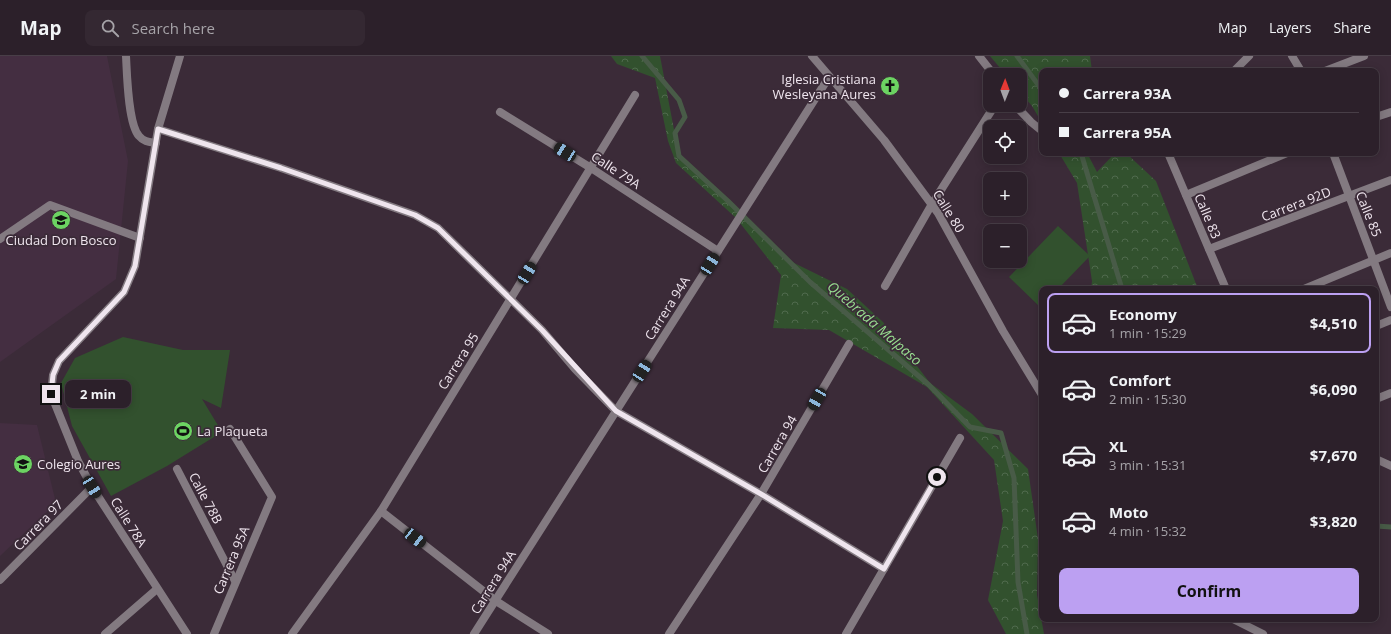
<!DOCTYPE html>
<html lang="en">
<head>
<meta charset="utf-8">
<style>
	:root { --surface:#2c202a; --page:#342832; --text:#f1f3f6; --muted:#a6a3a8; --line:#483e47; --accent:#bca0f2 }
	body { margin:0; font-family:"Open Sans",sans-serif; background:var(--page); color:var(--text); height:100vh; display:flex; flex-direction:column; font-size:15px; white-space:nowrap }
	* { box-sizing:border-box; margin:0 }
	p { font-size:13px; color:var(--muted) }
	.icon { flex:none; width:22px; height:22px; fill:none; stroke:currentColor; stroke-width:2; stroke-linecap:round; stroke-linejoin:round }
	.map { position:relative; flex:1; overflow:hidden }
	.details { position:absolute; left:1039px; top:230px; width:340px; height:336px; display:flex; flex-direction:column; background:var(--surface); border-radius:8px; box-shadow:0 2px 10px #0003,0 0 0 1px var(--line) }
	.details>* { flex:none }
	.banner { position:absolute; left:1039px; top:12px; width:340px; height:88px; border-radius:8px; box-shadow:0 2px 10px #0003,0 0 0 1px var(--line); display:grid; align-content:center; height:88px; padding:0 20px; background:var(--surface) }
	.needle { width:26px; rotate:1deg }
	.buttons { position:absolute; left:983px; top:12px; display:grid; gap:8px }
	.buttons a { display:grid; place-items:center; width:44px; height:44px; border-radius:8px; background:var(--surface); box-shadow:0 2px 10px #0003,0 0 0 1px var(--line); font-size:20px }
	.end { position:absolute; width:18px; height:18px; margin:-9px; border:5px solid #efe5ee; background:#111; box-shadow:0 0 0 2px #111 }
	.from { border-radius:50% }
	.bubble { position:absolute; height:28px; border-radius:8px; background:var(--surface); box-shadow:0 2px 10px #0003,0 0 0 1px var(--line); font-size:13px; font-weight:700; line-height:28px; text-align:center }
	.car { position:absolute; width:12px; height:24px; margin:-12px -6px; border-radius:5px; box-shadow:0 0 3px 1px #0007; background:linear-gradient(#222 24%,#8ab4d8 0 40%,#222 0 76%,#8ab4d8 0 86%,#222 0) }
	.banner b { display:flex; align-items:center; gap:14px; height:38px; font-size:15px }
	.banner b+b { border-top:1px solid var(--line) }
	.banner i { width:10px; height:10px; background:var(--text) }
	ul { padding:7px 0 0; list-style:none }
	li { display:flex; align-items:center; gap:12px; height:60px; margin:0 8px 6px; padding:0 12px; border:2px solid transparent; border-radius:8px }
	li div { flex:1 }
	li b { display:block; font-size:15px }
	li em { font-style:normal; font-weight:700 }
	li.current { border-color:var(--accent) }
	li>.icon { width:36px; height:36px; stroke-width:1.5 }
	.primary-button { display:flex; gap:8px; margin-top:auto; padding:8px 20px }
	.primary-button a { flex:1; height:46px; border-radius:8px; background:var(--accent); color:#111; font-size:16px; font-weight:700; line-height:46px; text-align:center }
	header { display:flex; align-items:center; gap:24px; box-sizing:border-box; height:56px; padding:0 20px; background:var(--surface); border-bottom:1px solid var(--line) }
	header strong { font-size:19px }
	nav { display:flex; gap:22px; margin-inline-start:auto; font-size:14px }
	.search { width:280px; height:36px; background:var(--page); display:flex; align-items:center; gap:10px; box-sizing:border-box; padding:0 14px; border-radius:8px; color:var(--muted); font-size:15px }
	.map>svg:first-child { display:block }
	.built { fill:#442e41 }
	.forest { fill:url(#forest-crowns) }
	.park { fill:#32512e }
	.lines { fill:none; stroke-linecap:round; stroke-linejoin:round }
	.stream { stroke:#485b47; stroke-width:5 }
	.pedestrian { stroke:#837a81; stroke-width:8 }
	.minor { stroke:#837a81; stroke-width:8 }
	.tertiary { stroke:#837a81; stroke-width:8 }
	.route { stroke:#efe5ee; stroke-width:5 }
	.labels { text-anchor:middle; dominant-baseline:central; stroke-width:3.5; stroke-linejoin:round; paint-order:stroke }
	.poi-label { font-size:13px; fill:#efe5ee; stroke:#3b2b38; text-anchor:start }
	.street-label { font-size:13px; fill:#efe5ee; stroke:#3b2b38 }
	.water-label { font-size:14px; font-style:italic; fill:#97dc8f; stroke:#3b2b38 }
</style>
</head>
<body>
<header>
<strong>Map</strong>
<div class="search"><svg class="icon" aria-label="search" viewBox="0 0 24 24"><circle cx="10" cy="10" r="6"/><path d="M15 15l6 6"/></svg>Search here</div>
<nav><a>Map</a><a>Layers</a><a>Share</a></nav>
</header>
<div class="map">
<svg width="1391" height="578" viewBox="0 0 1391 578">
	<defs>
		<pattern id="forest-crowns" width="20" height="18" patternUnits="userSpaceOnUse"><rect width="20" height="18" fill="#32512e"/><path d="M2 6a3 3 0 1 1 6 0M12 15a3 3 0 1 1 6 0" fill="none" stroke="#506a4d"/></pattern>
	</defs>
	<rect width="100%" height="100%" fill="#3b2b38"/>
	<g class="built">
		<polygon points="0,0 107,0 128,105 116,223 0,306"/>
		<polygon points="0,367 37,369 56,447 0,500"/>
	</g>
	<g class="forest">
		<polygon points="611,0 660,0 679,100 788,204 847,233 883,266 930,327 972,358 1028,413 1038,483 1037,539 1044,578 1006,578 988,544 1003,465 994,404 927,331 829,274 773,272 781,219 736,162 676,107 668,85 655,22 617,8"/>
		<polygon points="990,0 1090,0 1092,15 1042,15 1042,67 1032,50 1020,36 1020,19 1006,19"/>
		<polygon points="1059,97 1087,97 1097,116 1115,97 1126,97 1156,125 1198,233 1091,233 1092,225 1077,127"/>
	</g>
	<g class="park">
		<polygon points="1058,170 1090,200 1058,233 1042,233 1042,249 1040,251 1009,221"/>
		<polygon points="123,281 183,294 230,294 221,352 202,343 222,376 167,410 111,440 72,370 61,327 75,302"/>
	</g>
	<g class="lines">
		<g class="stream">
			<polyline points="642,0 679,44 685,61 675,77 679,100 728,145 810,226 929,329 970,371 1001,377 1014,422 1018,526 1027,578"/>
			<polyline points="1017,0 1042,34"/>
			<polyline points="1081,97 1122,233"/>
			<polyline points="1376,470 1391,471"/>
		</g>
		<g class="pedestrian">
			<polyline points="1292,0 1301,15"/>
			<polyline points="1325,15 1364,0"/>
			<polyline points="1376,61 1391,56"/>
			<polyline points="1333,97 1391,251"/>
			<polyline points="1186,139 1287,97"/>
			<polyline points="1209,193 1391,124"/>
			<polyline points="1304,233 1391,197"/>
			<polyline points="1376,270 1391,264"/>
			<polyline points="1376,343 1391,337"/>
			<polyline points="177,413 235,525"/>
			<polyline points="214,578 272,441 230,373"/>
		</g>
		<g class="minor">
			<path d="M126 0C127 18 128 68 139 80 144 86 149 86 156 87"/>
			<polyline points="979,0 994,19"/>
			<polyline points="1234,15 1249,0"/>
			<polyline points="1015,49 1031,66 1042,75"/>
			<polyline points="500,56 591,112 718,195"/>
			<polyline points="158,73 281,112 415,159 438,172 542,274 575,313 616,355 761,438 884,513"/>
			<polyline points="1168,97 1226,233"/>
			<polyline points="0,183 50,149 140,182"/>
			<polyline points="885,230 932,148 995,49"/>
			<polyline points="1376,403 1391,410"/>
			<polyline points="381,455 496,545 548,578"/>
			<polyline points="0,524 92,431"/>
			<polyline points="105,578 157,533"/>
			<polyline points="292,578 381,455 635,39"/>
			<polyline points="669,578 761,438 849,288"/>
			<polyline points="846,578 960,382"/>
		</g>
		<g class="tertiary">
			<polyline points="180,0 158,73 135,210 124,236 59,305 53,319 51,338 78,405 92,431 187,578"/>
			<polyline points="812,0 884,84 938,157 1003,275 1042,339"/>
			<polyline points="1233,563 1263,578"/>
			<polyline points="474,578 829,21"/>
		</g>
	</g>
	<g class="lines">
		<polyline class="route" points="51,338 53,319 59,305 124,236 135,210 158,73 281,112 415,159 438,172 542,274 616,355 761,438 884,513 937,421"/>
	</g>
	<defs>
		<symbol id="church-disc" viewBox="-11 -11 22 22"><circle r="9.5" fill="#6cd362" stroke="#3b2b38"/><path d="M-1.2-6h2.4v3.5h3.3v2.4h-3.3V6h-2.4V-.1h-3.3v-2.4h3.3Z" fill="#111"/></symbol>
		<symbol id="school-disc" viewBox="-11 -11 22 22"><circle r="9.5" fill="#6cd362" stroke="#3b2b38"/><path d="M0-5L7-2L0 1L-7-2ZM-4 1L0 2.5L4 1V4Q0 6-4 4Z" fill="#111"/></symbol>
		<symbol id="stadium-disc" viewBox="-11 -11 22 22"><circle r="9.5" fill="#6cd362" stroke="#3b2b38"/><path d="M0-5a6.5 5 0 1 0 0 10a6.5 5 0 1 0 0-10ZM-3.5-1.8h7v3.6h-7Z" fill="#111"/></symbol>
	</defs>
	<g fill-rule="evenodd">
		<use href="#church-disc" x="879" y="19" width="22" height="22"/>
		<use href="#school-disc" x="50" y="153" width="22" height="22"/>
		<use href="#stadium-disc" x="172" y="364" width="22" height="22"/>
		<use href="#school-disc" x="12" y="397" width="22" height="22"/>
	</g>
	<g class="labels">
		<g class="poi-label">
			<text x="876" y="23" text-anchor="end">Iglesia Cristiana<tspan x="876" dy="15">Wesleyana Aures</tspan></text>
			<text x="61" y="184" text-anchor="middle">Ciudad Don Bosco</text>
			<text x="197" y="375">La Plaqueta</text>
			<text x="37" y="408">Colegio Aures</text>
		</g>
		<g class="street-label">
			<text transform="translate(616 114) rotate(33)">Calle 79A</text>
			<text transform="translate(1296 148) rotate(-21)">Carrera 92D</text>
			<text transform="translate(949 155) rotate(58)">Calle 80</text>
			<text transform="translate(1369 158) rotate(68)">Calle 85</text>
			<text transform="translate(1208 160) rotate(67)">Calle 83</text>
			<text transform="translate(667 252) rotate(-58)">Carrera 94A</text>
			<text transform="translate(458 305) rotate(-58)">Carrera 95</text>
			<text transform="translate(777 388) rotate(-60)">Carrera 94</text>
			<text transform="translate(206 442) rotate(62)">Calle 78B</text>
			<text transform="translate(129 466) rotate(58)">Calle 78A</text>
			<text transform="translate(38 469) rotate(-46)">Carrera 97</text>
			<text transform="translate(231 504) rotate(-67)">Carrera 95A</text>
			<text transform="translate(493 526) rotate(-58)">Carrera 94A</text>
		</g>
		<g class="water-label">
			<text transform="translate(875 267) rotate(41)">Quebrada Malpaso</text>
		</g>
	</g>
</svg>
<div class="buttons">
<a><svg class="needle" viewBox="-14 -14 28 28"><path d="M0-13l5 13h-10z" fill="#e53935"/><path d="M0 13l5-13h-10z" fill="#a6a3a8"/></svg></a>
<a><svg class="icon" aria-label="locate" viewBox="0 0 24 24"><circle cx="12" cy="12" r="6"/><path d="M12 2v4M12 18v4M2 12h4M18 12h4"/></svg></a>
<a>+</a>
<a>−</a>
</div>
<i class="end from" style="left:937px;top:421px"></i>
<i class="end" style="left:51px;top:338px"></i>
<div class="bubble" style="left:65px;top:324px;width:66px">2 min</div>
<i class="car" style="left:565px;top:96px;rotate:302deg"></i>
<i class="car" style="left:710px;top:208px;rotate:32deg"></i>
<i class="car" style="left:527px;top:217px;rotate:31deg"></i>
<i class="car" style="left:642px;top:315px;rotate:33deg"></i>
<i class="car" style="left:817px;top:343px;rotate:210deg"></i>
<i class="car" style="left:92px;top:431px;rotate:148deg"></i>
<i class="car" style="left:415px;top:482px;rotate:128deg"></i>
<div class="banner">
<b><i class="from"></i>Carrera 93A</b>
<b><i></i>Carrera 95A</b>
</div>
<section class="details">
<ul>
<li class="current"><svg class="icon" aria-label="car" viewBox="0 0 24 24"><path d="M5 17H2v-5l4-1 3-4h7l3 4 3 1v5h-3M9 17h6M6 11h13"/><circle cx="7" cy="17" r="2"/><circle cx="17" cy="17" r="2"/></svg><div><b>Economy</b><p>1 min · 15:29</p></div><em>$4,510</em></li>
<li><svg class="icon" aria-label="car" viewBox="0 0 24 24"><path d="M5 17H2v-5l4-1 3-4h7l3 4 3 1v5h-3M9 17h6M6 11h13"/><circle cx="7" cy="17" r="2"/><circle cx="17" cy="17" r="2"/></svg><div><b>Comfort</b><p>2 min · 15:30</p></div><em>$6,090</em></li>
<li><svg class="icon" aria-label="car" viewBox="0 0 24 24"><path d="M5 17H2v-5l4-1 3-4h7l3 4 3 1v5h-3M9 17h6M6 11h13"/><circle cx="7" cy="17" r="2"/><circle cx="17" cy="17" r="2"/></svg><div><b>XL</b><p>3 min · 15:31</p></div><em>$7,670</em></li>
<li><svg class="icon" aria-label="car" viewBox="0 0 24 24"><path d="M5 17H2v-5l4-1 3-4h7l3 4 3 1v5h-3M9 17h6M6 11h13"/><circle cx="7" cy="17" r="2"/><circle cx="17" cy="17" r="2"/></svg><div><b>Moto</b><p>4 min · 15:32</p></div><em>$3,820</em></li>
</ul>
<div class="primary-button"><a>Confirm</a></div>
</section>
</div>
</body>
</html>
